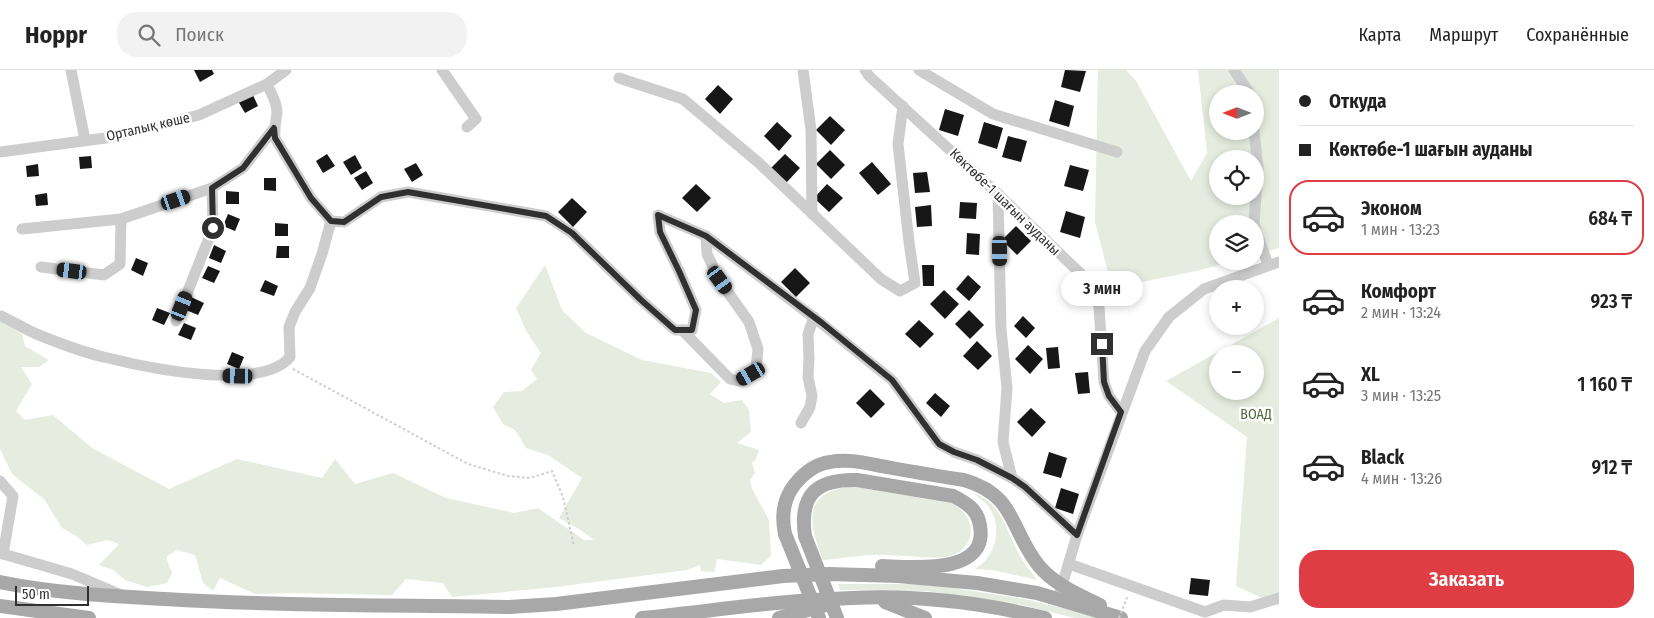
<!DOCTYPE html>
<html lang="ru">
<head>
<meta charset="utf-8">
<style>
	:root { --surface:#fff; --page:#f2f2f2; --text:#222; --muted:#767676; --line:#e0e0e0; --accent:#dd3d43 }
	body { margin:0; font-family:"Fira Sans Condensed",sans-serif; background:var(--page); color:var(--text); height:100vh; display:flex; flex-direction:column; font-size:19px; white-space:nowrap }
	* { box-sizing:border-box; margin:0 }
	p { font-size:16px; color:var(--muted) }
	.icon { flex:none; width:28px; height:28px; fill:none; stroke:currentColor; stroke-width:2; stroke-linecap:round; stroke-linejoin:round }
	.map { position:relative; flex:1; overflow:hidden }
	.panel { display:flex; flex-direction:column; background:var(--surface); width:375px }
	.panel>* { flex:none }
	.top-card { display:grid; align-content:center; height:110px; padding:0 20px; background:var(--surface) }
	.needle { width:32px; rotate:270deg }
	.tools { position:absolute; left:1209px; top:15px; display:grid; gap:10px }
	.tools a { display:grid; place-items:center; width:55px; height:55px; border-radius:50%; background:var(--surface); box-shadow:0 2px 8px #0003; font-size:25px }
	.scale { position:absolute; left:15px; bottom:12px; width:74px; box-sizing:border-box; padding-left:5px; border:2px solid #303030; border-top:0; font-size:14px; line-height:18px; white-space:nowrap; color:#303030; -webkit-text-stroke:4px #fff; paint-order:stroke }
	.end { position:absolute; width:22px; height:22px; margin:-11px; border:6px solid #303030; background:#fff; box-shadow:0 0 0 2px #fff }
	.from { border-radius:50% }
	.bubble { position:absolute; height:35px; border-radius:18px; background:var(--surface); box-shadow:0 2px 8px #0003; font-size:16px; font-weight:600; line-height:35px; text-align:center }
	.car { position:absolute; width:15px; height:30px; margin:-15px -8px; border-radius:6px; box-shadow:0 0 4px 1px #0007; background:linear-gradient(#222 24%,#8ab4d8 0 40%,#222 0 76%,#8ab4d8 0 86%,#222 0) }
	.top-card b { display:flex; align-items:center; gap:18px; height:48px; font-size:19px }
	.top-card b+b { border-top:1px solid var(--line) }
	.top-card i { width:12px; height:12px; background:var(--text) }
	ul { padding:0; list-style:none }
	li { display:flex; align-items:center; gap:15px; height:75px; margin:0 10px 8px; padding:0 10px; border:2px solid transparent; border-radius:20px }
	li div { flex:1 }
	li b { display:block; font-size:19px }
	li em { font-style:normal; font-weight:600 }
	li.selected { border-color:var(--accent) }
	li>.icon { width:45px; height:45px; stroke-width:1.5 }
	.button { display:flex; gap:10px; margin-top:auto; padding:10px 20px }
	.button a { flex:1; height:58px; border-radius:20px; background:var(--accent); color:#fff; font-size:20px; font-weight:600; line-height:58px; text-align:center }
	header { display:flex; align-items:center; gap:30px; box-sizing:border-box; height:70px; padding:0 25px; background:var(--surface); border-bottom:1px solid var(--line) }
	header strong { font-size:24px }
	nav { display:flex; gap:28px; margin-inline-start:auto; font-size:18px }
	.search { width:350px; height:45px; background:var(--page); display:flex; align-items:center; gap:12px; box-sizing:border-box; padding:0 18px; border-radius:20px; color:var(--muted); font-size:19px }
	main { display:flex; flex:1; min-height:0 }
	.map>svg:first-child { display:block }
	.green { fill:#e6ecdf; fill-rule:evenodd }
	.building { fill:#171717 }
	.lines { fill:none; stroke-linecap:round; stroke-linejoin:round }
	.path { stroke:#cdcdcd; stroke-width:2; stroke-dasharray:2.5 2.5; stroke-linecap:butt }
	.minor { stroke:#cdcdcd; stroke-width:11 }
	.major { stroke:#a8a8a8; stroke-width:14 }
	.path-bridge { stroke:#cdcdcd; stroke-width:2; stroke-dasharray:2.5 2.5; stroke-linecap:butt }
	.major-bridge { stroke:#a8a8a8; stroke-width:14 }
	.route { stroke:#303030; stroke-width:6 }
	.labels { text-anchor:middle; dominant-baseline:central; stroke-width:5; stroke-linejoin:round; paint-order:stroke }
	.street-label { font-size:14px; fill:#303030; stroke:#fff }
	.park-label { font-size:14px; fill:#526a3f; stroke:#fff }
</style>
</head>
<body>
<header>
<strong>Hoppr</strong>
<div class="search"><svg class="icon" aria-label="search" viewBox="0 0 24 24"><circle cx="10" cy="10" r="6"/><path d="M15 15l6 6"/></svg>Поиск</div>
<nav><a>Карта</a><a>Маршрут</a><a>Сохранённые</a></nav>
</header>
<main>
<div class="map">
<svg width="1279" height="548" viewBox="0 0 1279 548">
	<rect width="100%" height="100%" fill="#fff"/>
	<g class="green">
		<path d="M1098 0H1126L1136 11 1191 111 1207 83 1198 0H1279V178L1255 185V154H1218V191H1233L1201 200 1112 218 1095 152ZM1218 24H1255V61H1218ZM1218 89H1255V126H1218Z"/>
		<polygon points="545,195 562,240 586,263 642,290 711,303 721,312 710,324 724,333 742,330 749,340 751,362 737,373 759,380 756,389 752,393 755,403 750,410 752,419 769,450 771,486 761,495 717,489 714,502 701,501 700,495 687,500 556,517 452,527 443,513 406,509 392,525 294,523 255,524 220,508 213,521 203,513 195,485 177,480 166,487 172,503 167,513 147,517 125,510 113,500 99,495 119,474 108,470 87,475 76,466 62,458 44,429 12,404 0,379 0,250 22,264 25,276 49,290 39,297 21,297 32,314 16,341 25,350 53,345 92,378 169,419 237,389 322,408 335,389 355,414 393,403 446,428 514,443 538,438 584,470 594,470 579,459 559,448 582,408 548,385 526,378 515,360 503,354 493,337 504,322 522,321 537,309 531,300 541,283 526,261 516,238"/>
		<path d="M1279 248V536L1236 516 1247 367 1166 311ZM1218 284H1255V321H1218Z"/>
		<path d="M851 416 950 433C979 445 978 482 945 487 926 489 904 485 884 485 863 484 843 489 823 490 809 454 801 423 851 416Z"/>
		<path d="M974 424C1001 431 1007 463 1019 484 1024 493 1031 502 1037 510L992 500 975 499C996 486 1003 458 989 437 985 432 979 428 974 424Z"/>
		<polygon points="838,514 927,514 1024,529 1104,548 1075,548 1022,535 927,521 840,520"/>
	</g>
	<g class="building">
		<polygon points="194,0 212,0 214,4 200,12"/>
		<polygon points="1065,0 1086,1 1080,22 1061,17"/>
		<polygon points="718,15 733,29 720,44 705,29"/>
		<polygon points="252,23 258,36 245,43 238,31"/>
		<polygon points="1055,30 1074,36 1069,57 1049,51"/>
		<polygon points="945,39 964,45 958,66 939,60"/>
		<polygon points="830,46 845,60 831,75 816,60"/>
		<polygon points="777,52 792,66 779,81 764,66"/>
		<polygon points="984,52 1003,58 997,79 978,73"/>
		<polygon points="1008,66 1027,71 1021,92 1002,87"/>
		<polygon points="830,80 845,95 831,109 816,94"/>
		<polygon points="327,84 335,96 323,103 316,91"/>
		<polygon points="785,84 800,98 786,113 771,98"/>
		<polygon points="355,85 362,98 351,105 343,92"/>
		<polygon points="91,86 92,98 80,99 79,87"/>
		<polygon points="872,92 891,114 878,125 859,103"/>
		<polygon points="416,93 423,105 412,112 404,99"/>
		<polygon points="38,94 39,106 27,107 26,96"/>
		<polygon points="1070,95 1089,100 1083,121 1064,116"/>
		<polygon points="366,101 373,113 362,120 354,108"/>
		<polygon points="927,102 930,122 915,123 913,103"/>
		<polygon points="264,108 276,108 276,121 264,120"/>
		<polygon points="696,114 711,128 697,142 682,128"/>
		<polygon points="827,114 843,128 829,142 814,128"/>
		<polygon points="226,121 239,122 239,134 226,134"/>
		<polygon points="47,123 48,135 36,136 35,125"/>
		<polygon points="572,128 587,142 573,157 558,142"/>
		<polygon points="960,132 977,133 976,149 959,148"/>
		<polygon points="931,135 932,156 917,157 915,137"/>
		<polygon points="1066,141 1085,147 1080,168 1060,162"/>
		<polygon points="228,144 240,149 235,161 223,156"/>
		<polygon points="275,153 288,154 288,166 275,166"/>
		<polygon points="1016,156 1031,171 1017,185 1002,170"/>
		<polygon points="967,163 980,164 979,185 966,184"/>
		<polygon points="214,175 226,181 221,193 209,188"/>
		<polygon points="277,176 289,176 289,188 276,188"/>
		<polygon points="136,188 148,193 143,206 131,200"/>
		<polygon points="922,195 934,195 934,216 923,216"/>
		<polygon points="208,196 220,201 214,213 202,208"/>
		<polygon points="795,198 810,213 796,227 781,212"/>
		<polygon points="968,205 981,217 969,231 956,219"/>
		<polygon points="265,210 278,216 274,226 260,221"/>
		<polygon points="944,220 959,234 945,249 930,234"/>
		<polygon points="191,227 204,233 198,245 186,240"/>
		<polygon points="157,238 170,243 164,255 152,250"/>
		<polygon points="969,240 984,255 970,269 955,254"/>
		<polygon points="1023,246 1035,258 1026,268 1014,256"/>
		<polygon points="919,250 934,264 920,278 905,264"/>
		<polygon points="184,253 196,258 191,270 178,265"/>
		<polygon points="977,271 992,286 978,300 963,286"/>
		<polygon points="1028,275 1043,289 1030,304 1015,289"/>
		<polygon points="1058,277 1060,298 1048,299 1046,278"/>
		<polygon points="232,282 244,287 239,299 227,294"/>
		<polygon points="1088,302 1090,323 1078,324 1075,303"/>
		<polygon points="870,319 885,334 871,348 856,333"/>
		<polygon points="935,323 950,336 941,347 926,333"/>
		<polygon points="1031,338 1046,352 1032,367 1017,352"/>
		<polygon points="1049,382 1067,388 1061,408 1043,403"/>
		<polygon points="1061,418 1079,424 1073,444 1055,438"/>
		<polygon points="1191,508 1210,510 1208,526 1189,524"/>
	</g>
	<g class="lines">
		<polyline class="path" points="293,299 468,394 508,406 530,408 552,401 563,427 574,476"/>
		<g class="minor">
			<polyline points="71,0 85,70"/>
			<polyline points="442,0 476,49 467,57"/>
			<polyline points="803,0 811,60 812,144"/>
			<polyline points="865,0 869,6 998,124 1083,206 1094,221 1099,237 1104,312 1109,326 1121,342"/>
			<polyline points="919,0 993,44 1117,82"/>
			<polyline points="1234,0 1250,24"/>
			<polyline points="619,8 683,29 759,93 881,209 900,221 915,213 909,172 898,74 903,36"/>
			<path d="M267 14C271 23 277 32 277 42 276 52 274 58 275 68L311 128 331 151 344 152 381 127 408 122 546 146 572 163 641 230 675 260H692L696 240 679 201 660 162 658 145 706 166 821 253 892 310 939 374 954 382 977 390 1012 408 1025 417 1077 465"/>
			<polyline points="1254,61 1258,98 1254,154"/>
			<polyline points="0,82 113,67 199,45 267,14 286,0"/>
			<polyline points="998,124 1001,259 1007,318 1003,372 1012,408"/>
			<polyline points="1255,157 1268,195"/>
			<polyline points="22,159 121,149 212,118 243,98 274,58"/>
			<polyline points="41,197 104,205 120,194 121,149"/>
			<path d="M1 246C14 252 26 260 39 265 61 274 85 283 108 288 148 298 261 322 290 287L289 257 295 242 310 218 322 184 331 151"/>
			<polyline points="176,251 213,158 212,118"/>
			<polyline points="682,260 730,309 739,311 751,304 756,299 758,279 749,252 720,211 707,184 706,166"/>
			<polyline points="801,353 810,337 812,326 808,307 809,288 808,264 814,247"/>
			<polyline points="0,411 13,426 3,484"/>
			<polyline points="0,483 72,504 119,524"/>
			<polyline points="1069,494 1205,542 1224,535 1250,537 1279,528"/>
			<polyline points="1060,522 1077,465 1145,281 1169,247 1204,219 1279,192"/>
		</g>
		<g class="major">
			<path d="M785 464C781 445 783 429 795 414 804 403 816 394 830 392 849 388 869 394 887 397 913 402 938 406 964 410 1017 425 1010 461 1039 496 1055 515 1078 524 1100 535"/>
			<path d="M805 466C799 424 817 409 857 410L953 426C967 433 978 440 980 456 989 506 911 497 882 496"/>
			<path d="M0 512C54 523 110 526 165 529 280 536 395 535 509 537L556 534 783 506 829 504 898 506 977 513 1037 523 1121 548"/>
			<polyline points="885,532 925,548"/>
			<polyline points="0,536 89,548"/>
			<path d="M642 548C712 541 782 530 853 528 916 525 983 533 1045 548"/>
			<polyline points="779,548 826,535"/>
		</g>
		<polyline class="path-bridge" points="1119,548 1128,525"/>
		<g class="major-bridge">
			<polyline points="785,464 819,548"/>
			<polyline points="805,466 837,548"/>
		</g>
	</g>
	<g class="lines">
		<polyline class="route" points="213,158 212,118 243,98 274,58 275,68 311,128 331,151 344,152 381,127 408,122 546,146 572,163 641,230 675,260 692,260 696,240 679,201 660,162 658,145 706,166 822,253 892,310 939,374 954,382 977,390 1012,408 1025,417 1077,465 1121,342 1109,326 1104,312 1102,274"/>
	</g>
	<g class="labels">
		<g class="street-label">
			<text transform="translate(148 57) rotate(-13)">Орталық көше</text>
			<text transform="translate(1005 132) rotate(44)">Көктөбе-1 шағын ауданы</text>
		</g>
		<g class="park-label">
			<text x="1256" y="344">ВОАД</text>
		</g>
	</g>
</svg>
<div class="tools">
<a><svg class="needle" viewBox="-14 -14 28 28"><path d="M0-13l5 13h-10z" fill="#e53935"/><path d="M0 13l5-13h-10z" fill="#767676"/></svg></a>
<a><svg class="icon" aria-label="locate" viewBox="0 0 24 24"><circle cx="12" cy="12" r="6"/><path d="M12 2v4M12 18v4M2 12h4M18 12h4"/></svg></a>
<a><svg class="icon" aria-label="layers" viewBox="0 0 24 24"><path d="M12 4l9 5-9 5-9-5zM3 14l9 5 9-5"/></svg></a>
<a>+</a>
<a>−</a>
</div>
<div class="scale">50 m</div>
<i class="end from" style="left:213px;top:158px"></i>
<i class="end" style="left:1102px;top:274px"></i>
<div class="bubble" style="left:1061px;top:201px;width:82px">3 мин</div>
<i class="car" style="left:176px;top:130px;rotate:71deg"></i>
<i class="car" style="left:1000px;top:181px;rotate:179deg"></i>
<i class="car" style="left:72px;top:201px;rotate:277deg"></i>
<i class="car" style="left:720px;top:210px;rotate:144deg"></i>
<i class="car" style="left:182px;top:236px;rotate:22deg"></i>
<i class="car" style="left:751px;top:304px;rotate:240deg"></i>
<i class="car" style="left:238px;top:306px;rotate:271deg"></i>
</div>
<section class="panel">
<div class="top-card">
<b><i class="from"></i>Откуда</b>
<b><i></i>Көктөбе-1 шағын ауданы</b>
</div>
<ul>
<li class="selected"><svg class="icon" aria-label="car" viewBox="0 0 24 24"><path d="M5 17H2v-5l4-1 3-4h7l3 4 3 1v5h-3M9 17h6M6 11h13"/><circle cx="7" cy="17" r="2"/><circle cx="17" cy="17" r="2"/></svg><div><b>Эконом</b><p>1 мин · 13:23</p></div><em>684 ₸</em></li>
<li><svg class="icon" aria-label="car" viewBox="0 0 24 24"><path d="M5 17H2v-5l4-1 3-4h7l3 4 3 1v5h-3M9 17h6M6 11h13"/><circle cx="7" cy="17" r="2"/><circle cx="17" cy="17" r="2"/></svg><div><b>Комфорт</b><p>2 мин · 13:24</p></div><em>923 ₸</em></li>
<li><svg class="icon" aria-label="car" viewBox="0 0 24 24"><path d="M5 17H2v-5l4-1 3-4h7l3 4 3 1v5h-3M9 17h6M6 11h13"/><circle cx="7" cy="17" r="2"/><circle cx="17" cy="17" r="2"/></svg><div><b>XL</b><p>3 мин · 13:25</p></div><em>1 160 ₸</em></li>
<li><svg class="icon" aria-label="car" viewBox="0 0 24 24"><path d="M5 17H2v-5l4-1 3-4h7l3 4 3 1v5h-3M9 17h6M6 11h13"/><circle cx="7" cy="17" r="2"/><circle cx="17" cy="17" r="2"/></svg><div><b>Black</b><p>4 мин · 13:26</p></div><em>912 ₸</em></li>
</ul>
<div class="button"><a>Заказать</a></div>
</section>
</main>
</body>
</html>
